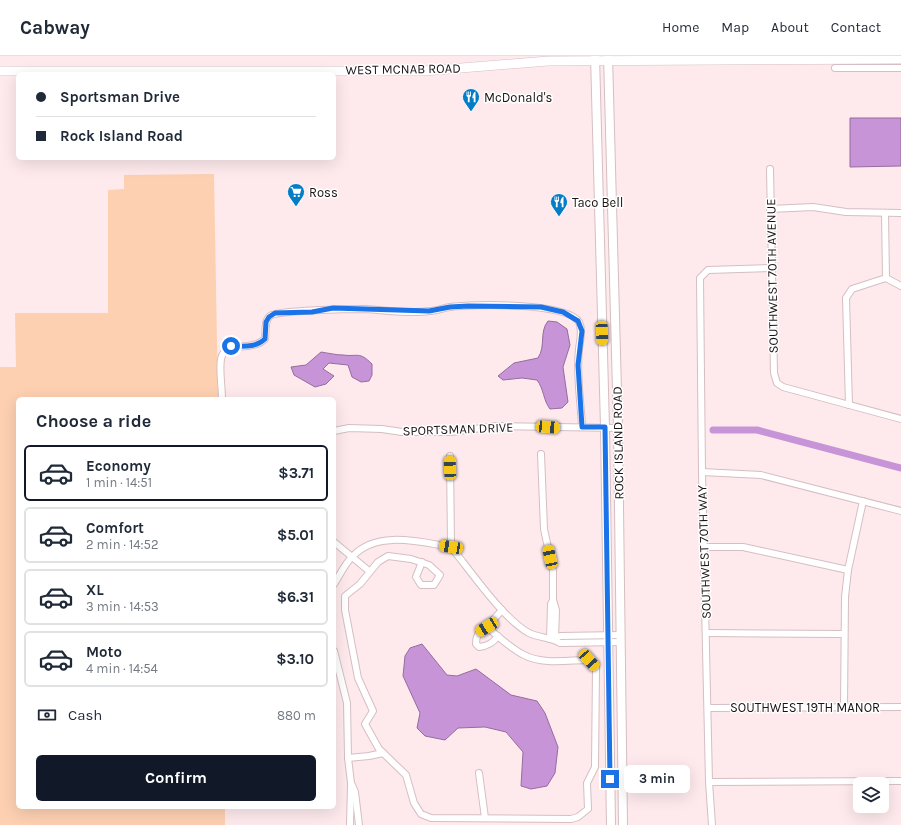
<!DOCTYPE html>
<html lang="en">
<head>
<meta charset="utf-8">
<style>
	:root { --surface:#fff; --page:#f6f6f7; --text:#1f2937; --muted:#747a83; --line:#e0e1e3; --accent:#111827 }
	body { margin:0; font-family:Karla,sans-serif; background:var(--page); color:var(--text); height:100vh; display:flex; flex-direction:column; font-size:15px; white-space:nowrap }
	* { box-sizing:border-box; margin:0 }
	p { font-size:13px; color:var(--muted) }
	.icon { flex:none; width:22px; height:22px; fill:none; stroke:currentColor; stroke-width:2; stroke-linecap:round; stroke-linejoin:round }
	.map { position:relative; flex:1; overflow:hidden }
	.drawer { position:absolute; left:16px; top:341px; width:320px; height:412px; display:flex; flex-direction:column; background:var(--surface); border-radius:6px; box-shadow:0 4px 16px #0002 }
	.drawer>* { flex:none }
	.hud { position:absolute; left:16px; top:16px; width:320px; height:88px; border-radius:6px; box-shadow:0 4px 16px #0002; display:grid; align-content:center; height:88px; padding:0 20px; background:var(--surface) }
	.fabs { position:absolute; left:853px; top:721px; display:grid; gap:8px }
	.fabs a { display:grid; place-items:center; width:36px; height:36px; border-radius:6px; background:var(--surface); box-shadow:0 4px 16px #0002; font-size:20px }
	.end { position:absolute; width:18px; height:18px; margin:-9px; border:5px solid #1a73e8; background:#fff; box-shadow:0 0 0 2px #fff }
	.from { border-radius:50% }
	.bubble { position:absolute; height:28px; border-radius:6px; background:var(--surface); box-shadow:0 4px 16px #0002; font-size:13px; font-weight:700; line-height:28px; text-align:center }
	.car { position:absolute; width:12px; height:24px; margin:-12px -6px; border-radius:5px; box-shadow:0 0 3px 1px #0007; background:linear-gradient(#f5c518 24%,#345 0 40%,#f5c518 0 76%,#345 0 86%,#f5c518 0) }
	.hud b { display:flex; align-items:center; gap:14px; height:38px; font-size:15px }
	.hud b+b { border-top:1px solid var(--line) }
	.hud i { width:10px; height:10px; background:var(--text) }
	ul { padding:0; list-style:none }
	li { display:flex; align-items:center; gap:12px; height:56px; margin:0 8px 6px; padding:0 12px; border:2px solid var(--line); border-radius:6px }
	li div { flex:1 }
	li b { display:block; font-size:15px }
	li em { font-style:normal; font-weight:700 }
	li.active { border-color:var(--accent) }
	li>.icon { width:36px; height:36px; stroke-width:1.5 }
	h2 { padding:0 20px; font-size:18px; line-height:48px }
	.pay { display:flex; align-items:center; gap:10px; height:44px; padding:0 20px; font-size:15px }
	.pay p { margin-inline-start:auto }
	.action { display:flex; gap:8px; margin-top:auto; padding:8px 20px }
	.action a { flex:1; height:46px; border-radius:6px; background:var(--accent); color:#fff; font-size:16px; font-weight:700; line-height:46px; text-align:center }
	header { display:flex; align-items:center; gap:24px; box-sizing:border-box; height:56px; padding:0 20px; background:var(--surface); border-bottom:1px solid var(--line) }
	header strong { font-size:19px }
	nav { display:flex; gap:22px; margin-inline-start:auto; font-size:14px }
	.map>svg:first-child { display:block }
	.green { fill:#fdd0b2 }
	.water { fill:#c894d8; stroke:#946d9d }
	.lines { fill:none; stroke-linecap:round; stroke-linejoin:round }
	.canal { stroke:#c894d8; stroke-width:7 }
	.street-casing { stroke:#d6bec2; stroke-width:8 }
	.secondary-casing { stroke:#d6bec2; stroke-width:10 }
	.primary-casing { stroke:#d6bec2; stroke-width:10 }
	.street { stroke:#fff; stroke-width:6 }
	.secondary { stroke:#fff; stroke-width:8 }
	.primary { stroke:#fff; stroke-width:9 }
	.route { stroke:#1a73e8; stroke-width:5 }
	.labels { text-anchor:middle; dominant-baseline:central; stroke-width:3; stroke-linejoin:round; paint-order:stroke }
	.street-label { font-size:13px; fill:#1b1314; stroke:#fff }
	.poi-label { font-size:13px; fill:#1b1314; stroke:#fff; text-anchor:start }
</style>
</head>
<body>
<header>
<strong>Cabway</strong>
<nav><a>Home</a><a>Map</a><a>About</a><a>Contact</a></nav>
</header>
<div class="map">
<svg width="901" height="769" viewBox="0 0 901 769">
	<rect width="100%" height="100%" fill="#feeaed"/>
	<polygon class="green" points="214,118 218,343 18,343 18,751 225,751 225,769 0,769 0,311 16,311 15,257 108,257 108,134 124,133 124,119"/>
	<g class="water">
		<polygon points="850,62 901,62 901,110 850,111"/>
		<path d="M548 265 557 266 567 273 570 289 563 311 568 346 562 352 550 353C543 344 544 333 537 324L522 322 503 324 498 320 514 307 538 302C546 290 539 276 548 265Z"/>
		<path d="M321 296C328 297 336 299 343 299 358 301 359 295 372 308V319L369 325 361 326 352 321 348 309 329 307 323 313 334 320 326 328 315 331 294 319 291 311 306 309Z"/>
		<polygon points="422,588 447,619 457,620 476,613 511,639 537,645 545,657 558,691 555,717 547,730 531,733 521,730 523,696 506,676 485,671 458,672 445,684 425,680 417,672 420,657 403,620 405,600 410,592"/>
	</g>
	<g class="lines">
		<polyline class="canal" points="713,374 757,374 901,412"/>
		<defs>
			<g id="street">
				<polyline points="835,12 901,12"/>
				<polyline points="770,113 774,317 777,327 783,331 901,363"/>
				<polyline points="770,153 813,151 846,156 901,157"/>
				<polyline points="885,157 886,222"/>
				<polyline points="886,222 901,230"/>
				<path d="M222 343C222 330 219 315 221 303 225 283 250 297 265 283 266 276 264 265 270 260 277 254 352 253 365 253 386 254 409 258 429 255 436 255 443 252 450 251 472 248 567 246 579 266 583 274 580 284 579 293 576 319 581 346 582 371"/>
				<polyline points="849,349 846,242 852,233 886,222"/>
				<polyline points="334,375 349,372 382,373 402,376 451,376 497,370 618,372"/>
				<polyline points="541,398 544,473 553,515 553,544 556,554 555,583"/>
				<polyline points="450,400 451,491"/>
				<polyline points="702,416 761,419 901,455"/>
				<polyline points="334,486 369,515"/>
				<polyline points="704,491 743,491 848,514"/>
				<path d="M422 506 416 521 421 529H434L440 519 429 509 411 503 388 500 378 506 360 528 345 540V554L358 622 373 655 365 668 379 693 406 719 414 747 421 758 431 762 571 763 578 761 588 753 587 727 595 711 596 612 589 604C569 604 543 609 524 599 510 592 499 581 487 571 479 575 476 579 476 588L479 591C488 590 493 587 498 580"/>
				<path d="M334 528C340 519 345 507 353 500 377 474 420 486 451 491 470 514 503 563 529 577 539 582 551 581 560 587L621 586"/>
				<polyline points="487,571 502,554"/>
				<polyline points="707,577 844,578"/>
				<polyline points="550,583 551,548 553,544"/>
				<polyline points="555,583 560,580 621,579"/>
				<polyline points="334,595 347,647 348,702 351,727 350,769"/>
				<polyline points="844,651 845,541 848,514 863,445"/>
				<polyline points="708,652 901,651"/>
				<polyline points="348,702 369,700 383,697"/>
				<polyline points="479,717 485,762"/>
				<polyline points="709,726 901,725"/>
				<polyline points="352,729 355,736 359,769"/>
				<polyline points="712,769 709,726 702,416 700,222 708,214 771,212"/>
			</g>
			<g id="secondary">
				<polyline points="595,0 605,371 611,769"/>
				<polyline points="608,0 618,372 623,769"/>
			</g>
			<polyline id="primary" points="0,15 424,15 548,5 901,3"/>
		</defs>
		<use href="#street" class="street-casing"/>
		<use href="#secondary" class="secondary-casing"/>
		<use href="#primary" class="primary-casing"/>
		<use href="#street" class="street"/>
		<use href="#secondary" class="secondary"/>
		<use href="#primary" class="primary"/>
	</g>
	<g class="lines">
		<path class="route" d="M231 290C244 290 255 292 265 283L266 266 269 261 275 257 312 256 333 252 429 255 450 251 468 250 541 251 563 256 578 265 582 275 578 309 582 371H605L610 723"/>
	</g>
	<defs>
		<symbol id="restaurant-pin" viewBox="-11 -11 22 30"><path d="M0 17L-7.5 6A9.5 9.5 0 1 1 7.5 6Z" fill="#057dc6" stroke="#fff"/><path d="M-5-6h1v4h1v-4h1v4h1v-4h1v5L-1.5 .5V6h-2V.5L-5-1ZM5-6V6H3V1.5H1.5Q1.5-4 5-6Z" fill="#fff"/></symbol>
		<symbol id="supermarket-pin" viewBox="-11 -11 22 30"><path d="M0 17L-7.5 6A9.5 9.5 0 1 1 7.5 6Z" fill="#057dc6" stroke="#fff"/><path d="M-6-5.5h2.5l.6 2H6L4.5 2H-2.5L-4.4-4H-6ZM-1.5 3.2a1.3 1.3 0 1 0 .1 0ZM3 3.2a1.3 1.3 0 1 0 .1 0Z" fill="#fff"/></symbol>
	</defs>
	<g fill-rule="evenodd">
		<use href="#restaurant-pin" x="461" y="31" width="20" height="27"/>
		<use href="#supermarket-pin" x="286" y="126" width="20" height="27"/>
		<use href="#restaurant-pin" x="549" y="136" width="20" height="27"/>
	</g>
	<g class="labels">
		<g class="street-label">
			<text transform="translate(403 13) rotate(-1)">WEST MCNAB ROAD</text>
			<text transform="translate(772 220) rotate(-91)">SOUTHWEST 70TH AVENUE</text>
			<text transform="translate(458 373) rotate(-2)">SPORTSMAN DRIVE</text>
			<text transform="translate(618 387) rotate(-91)">ROCK ISLAND ROAD</text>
			<text transform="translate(704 496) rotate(-92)">SOUTHWEST 70TH WAY</text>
			<text x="805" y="651">SOUTHWEST 19TH MANOR</text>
		</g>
		<g class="poi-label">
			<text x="484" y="41">McDonald's</text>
			<text x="309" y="136">Ross</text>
			<text x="572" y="146">Taco Bell</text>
		</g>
	</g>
</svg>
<div class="fabs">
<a><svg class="icon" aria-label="layers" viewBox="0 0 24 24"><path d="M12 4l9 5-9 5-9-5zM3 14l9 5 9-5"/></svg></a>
</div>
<i class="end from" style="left:231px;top:290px"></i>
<i class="end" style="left:610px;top:723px"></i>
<div class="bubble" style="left:624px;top:709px;width:66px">3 min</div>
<i class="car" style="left:602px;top:277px;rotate:178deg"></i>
<i class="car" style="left:548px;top:371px;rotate:94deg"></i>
<i class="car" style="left:450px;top:412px;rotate:358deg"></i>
<i class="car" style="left:451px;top:491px;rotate:279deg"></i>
<i class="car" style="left:550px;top:501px;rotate:348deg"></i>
<i class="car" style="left:487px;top:571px;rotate:238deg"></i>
<i class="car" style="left:589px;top:604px;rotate:138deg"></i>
<div class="hud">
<b><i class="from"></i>Sportsman Drive</b>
<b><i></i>Rock Island Road</b>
</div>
<section class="drawer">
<h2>Choose a ride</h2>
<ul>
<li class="active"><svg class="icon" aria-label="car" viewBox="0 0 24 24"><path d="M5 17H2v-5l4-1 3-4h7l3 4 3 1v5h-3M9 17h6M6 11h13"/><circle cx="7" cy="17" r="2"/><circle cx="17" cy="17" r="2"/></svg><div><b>Economy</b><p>1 min · 14:51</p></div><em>$3.71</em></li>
<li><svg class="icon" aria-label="car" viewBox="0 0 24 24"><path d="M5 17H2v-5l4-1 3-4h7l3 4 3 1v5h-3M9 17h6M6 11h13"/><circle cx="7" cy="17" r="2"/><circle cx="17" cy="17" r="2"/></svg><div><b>Comfort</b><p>2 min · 14:52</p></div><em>$5.01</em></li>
<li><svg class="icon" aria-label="car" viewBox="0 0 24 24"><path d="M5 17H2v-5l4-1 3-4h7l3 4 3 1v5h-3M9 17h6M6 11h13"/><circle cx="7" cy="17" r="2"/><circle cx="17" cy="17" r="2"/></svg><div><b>XL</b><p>3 min · 14:53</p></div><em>$6.31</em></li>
<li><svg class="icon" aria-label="car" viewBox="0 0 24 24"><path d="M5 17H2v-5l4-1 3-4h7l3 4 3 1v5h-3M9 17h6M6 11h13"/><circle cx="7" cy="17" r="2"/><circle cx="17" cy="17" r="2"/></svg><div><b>Moto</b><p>4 min · 14:54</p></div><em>$3.10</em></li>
</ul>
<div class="pay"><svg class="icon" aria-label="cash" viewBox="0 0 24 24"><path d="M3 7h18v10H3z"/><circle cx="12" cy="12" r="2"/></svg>Cash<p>880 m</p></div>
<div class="action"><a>Confirm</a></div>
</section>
</div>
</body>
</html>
